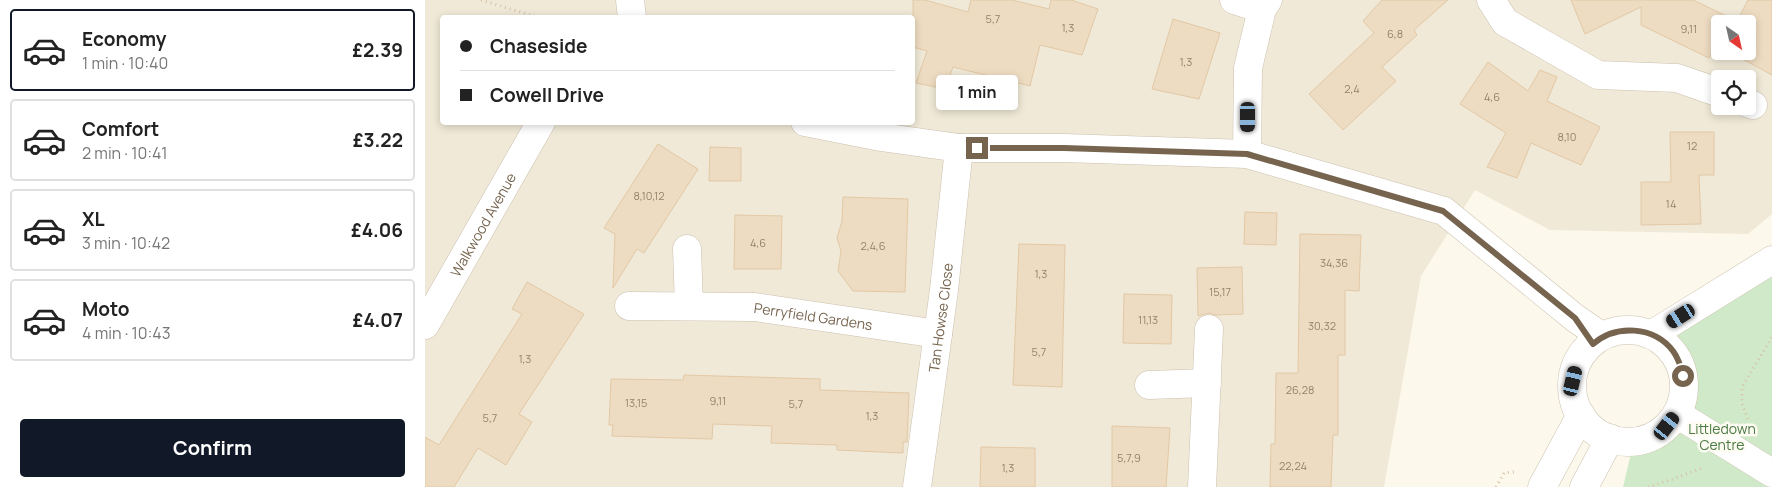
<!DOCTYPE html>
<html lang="en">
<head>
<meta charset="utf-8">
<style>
	:root { --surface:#fff; --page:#f2f2f2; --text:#222; --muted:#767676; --line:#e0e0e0; --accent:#111827 }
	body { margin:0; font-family:Manrope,sans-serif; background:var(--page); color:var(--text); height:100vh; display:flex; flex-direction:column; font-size:19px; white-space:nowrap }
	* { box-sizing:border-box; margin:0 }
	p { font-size:16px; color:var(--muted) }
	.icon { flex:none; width:28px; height:28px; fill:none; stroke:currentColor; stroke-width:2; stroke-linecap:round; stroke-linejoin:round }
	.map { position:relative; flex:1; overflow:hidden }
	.sheet { display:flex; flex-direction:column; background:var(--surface); width:425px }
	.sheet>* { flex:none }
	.guide { position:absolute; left:15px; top:15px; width:475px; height:110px; border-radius:5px; box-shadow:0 2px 8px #0003; display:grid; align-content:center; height:110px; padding:0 20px; background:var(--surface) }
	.needle { width:32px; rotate:146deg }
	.tools { position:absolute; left:1286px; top:15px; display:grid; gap:10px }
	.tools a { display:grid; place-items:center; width:45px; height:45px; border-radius:5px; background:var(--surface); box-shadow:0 2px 8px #0003; font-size:25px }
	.end { position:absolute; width:22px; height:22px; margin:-11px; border:6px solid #76644e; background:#fff; box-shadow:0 0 0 2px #fff }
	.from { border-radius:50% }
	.bubble { position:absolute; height:35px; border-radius:5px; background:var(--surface); box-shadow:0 2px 8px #0003; font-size:16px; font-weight:700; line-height:35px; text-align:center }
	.car { position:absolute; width:15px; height:30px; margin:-15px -8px; border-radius:6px; box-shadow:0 0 4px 1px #0007; background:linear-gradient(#222 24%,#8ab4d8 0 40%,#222 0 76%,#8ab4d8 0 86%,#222 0) }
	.guide b { display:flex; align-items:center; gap:18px; height:48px; font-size:19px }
	.guide b+b { border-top:1px solid var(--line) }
	.guide i { width:12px; height:12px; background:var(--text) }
	ul { padding:9px 0 0; list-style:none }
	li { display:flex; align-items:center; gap:15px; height:82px; margin:0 10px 8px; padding:0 10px; border:2px solid var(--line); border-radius:5px }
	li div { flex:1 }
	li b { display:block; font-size:19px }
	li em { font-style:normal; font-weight:700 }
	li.selected { border-color:var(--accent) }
	li>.icon { width:45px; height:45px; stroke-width:1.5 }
	.button { display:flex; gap:10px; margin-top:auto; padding:10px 20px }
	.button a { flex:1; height:58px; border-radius:5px; background:var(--accent); color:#fff; font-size:20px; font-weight:700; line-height:58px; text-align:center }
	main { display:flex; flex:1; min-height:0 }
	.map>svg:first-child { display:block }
	.residential { fill:#f0e9d7; fill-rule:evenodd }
	.green { fill:#d0eac9 }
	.building { fill:#eedcc2; stroke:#e2c8a5 }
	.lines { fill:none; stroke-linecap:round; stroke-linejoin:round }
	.minor-casing { stroke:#ccc0ae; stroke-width:29 }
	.path { stroke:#d6c2a6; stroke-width:3; stroke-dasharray:1 4; stroke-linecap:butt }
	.minor { stroke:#fff; stroke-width:28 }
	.route { stroke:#76644e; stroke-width:6 }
	.labels { text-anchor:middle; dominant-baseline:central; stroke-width:5; stroke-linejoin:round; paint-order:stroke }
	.number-label { font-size:11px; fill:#94826b }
	.street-label { font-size:14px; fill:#76644e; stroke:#fefcf2 }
	.park-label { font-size:14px; fill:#4c7b47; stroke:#fefcf2 }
</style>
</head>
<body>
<main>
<section class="sheet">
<ul>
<li class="selected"><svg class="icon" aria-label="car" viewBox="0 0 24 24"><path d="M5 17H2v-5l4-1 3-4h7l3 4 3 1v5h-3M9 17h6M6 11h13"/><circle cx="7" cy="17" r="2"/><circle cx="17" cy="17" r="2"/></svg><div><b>Economy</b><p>1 min · 10:40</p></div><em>£2.39</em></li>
<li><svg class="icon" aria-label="car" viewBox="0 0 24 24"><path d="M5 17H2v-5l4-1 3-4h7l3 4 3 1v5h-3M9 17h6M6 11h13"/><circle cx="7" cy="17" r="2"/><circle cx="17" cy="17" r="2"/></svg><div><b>Comfort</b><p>2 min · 10:41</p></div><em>£3.22</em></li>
<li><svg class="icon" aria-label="car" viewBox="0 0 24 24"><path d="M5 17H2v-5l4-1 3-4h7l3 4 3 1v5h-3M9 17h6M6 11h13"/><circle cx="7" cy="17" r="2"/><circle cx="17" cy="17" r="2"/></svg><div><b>XL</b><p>3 min · 10:42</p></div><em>£4.06</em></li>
<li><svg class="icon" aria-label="car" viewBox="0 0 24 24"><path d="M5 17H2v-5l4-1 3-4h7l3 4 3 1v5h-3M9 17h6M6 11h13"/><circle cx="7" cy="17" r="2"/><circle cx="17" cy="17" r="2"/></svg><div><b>Moto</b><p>4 min · 10:43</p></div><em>£4.07</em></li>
</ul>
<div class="button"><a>Confirm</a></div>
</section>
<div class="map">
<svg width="1347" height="487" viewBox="0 0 1347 487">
	<rect width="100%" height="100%" fill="#fcf8eb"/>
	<path class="residential" d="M0 0H1347V214L1323 234 1125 230 1050 190 996 276 959 487H0ZM18 18H488V122H18ZM1295 24H1322V51H1295ZM1295 79H1322V106H1295Z"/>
	<path class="green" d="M1347 260V487H1198L1209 441C1261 430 1275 378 1238 342Z"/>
	<g class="building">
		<polygon points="488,0 500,0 543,12 546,0 587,0 624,9 626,0 646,0 673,9 657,55 615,45 605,86 528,67 520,89 491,83 502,51 488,47"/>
		<polygon points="957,0 1023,0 989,30 992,35 957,67 971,81 918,130 884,94 949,33 938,21"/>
		<polygon points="1146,0 1268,0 1312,21 1323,0 1347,0 1347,75 1303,51 1322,51 1322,24 1295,24 1295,47 1290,45 1284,58 1216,25 1216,7 1160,34"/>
		<polygon points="748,19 795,33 774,99 727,89"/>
		<polygon points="1063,62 1103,91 1115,70 1132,77 1122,101 1175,127 1156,165 1106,143 1092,178 1062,167 1081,133 1035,104"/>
		<polygon points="1245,132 1289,132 1289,175 1274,175 1276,224 1216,225 1216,182 1246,182"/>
		<polygon points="233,144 273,169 219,253 212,249 188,288 190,234 179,228"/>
		<polygon points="285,147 316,148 316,181 284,181"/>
		<polygon points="418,197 483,199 480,292 428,291 413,271 416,251 412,238 417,221"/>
		<polygon points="820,212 852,213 851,245 819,244"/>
		<polygon points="310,215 357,216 356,269 309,269"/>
		<polygon points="875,234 936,235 934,291 920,290 920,355 913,355 913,435 908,435 906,487 845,487 846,444 850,444 851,373 873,373"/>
		<polygon points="594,244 640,245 637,387 588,385"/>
		<polygon points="817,267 818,314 790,315 784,313 773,316 772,268"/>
		<polygon points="102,282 159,314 94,414 107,422 81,465 53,448 29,487 0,487 0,437 14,445 97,314 87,309"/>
		<polygon points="699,294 747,295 746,344 698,343"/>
		<polygon points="259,375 395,379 395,390 484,393 482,442 478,442 478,453 412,450 412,445 346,443 347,426 288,424 287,439 187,436 188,425 184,425 186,379 258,380"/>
		<polygon points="687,426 745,428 741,487 687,487"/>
		<polygon points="556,447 610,448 610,487 555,487"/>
	</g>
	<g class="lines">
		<defs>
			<g id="minor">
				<polyline points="205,0 207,18"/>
				<polyline points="809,0 837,9"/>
				<polyline points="1066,0 1080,22 1173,75 1252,78 1295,93"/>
				<polyline points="1322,103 1328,105"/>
				<polyline points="380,122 456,137 534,148 639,148 822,154 1019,211 1150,318 1176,336"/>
				<polyline points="822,154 823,68 837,9 843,0"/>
				<polyline points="262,249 264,306"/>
				<path id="s1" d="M204 306 330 307 513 334"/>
				<path id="s2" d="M0 325 116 122"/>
				<circle cx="1203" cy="386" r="56"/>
				<polyline points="1226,335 1347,260"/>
				<polyline points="724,385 782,383"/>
				<polyline points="1252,414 1347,473"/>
				<path id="s3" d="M492 487 519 290 534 148"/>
				<polyline points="777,487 784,329"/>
				<polyline points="1117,487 1156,415"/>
				<polyline points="1159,487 1185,438"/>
			</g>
		</defs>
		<use href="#minor" class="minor-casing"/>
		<g class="path">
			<polyline points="56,0 115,18"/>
			<polyline points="1323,419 1317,404 1317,387 1347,337"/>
			<polyline points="1071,487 1079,473 1089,472"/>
			<polyline points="1223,487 1248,479 1277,468"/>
		</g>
		<use href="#minor" class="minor"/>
	</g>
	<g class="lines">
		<path class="route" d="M552 148H639L822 154 1018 211 1150 318 1168 344C1191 324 1229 326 1248 351 1254 359 1256 367 1258 376"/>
	</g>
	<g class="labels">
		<g class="number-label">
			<text x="568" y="18">5,7</text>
			<text x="643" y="27">1,3</text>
			<text x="1264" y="28">9,11</text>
			<text x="970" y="33">6,8</text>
			<text x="761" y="61">1,3</text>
			<text x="927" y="88">2,4</text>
			<text x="1067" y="96">4,6</text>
			<text x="1142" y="136">8,10</text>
			<text x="1267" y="145">12</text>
			<text x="224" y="195">8,10,12</text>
			<text x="1246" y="203">14</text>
			<text x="333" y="242">4,6</text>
			<text x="448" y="245">2,4,6</text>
			<text x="909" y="262">34,36</text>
			<text x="616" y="273">1,3</text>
			<text x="795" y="291">15,17</text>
			<text x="723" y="319">11,13</text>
			<text x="897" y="325">30,32</text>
			<text x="614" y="351">5,7</text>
			<text x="100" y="358">1,3</text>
			<text x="875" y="389">26,28</text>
			<text x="293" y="400">9,11</text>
			<text x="211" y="402">13,15</text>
			<text x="371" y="403">5,7</text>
			<text x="447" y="415">1,3</text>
			<text x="65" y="417">5,7</text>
			<text x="704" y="457">5,7,9</text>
			<text x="868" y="465">22,24</text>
			<text x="583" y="467">1,3</text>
		</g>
		<g class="street-label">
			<text stroke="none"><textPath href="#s2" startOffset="116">Walkwood Avenue</textPath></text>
			<text stroke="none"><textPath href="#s1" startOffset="185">Perryfield Gardens</textPath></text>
			<text stroke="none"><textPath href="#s3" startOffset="171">Tan Howse Close</textPath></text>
		</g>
		<g class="park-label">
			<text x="1297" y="428">Littledown<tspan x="1297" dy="16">Centre</tspan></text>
		</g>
	</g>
</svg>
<div class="tools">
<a><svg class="needle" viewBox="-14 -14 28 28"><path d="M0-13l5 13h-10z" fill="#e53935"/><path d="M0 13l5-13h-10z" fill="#767676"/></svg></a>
<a><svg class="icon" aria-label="locate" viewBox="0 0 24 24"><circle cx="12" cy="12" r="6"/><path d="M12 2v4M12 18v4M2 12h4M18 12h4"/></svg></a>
</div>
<i class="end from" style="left:1258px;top:376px"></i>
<i class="end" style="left:552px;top:148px"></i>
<div class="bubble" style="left:511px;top:75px;width:82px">1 min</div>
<i class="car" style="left:823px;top:117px;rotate:180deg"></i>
<i class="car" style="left:1256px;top:316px;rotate:238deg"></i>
<i class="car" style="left:1148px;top:381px;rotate:13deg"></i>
<i class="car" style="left:1242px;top:426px;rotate:38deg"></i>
<div class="guide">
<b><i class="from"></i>Chaseside</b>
<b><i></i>Cowell Drive</b>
</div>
</div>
</main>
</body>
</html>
